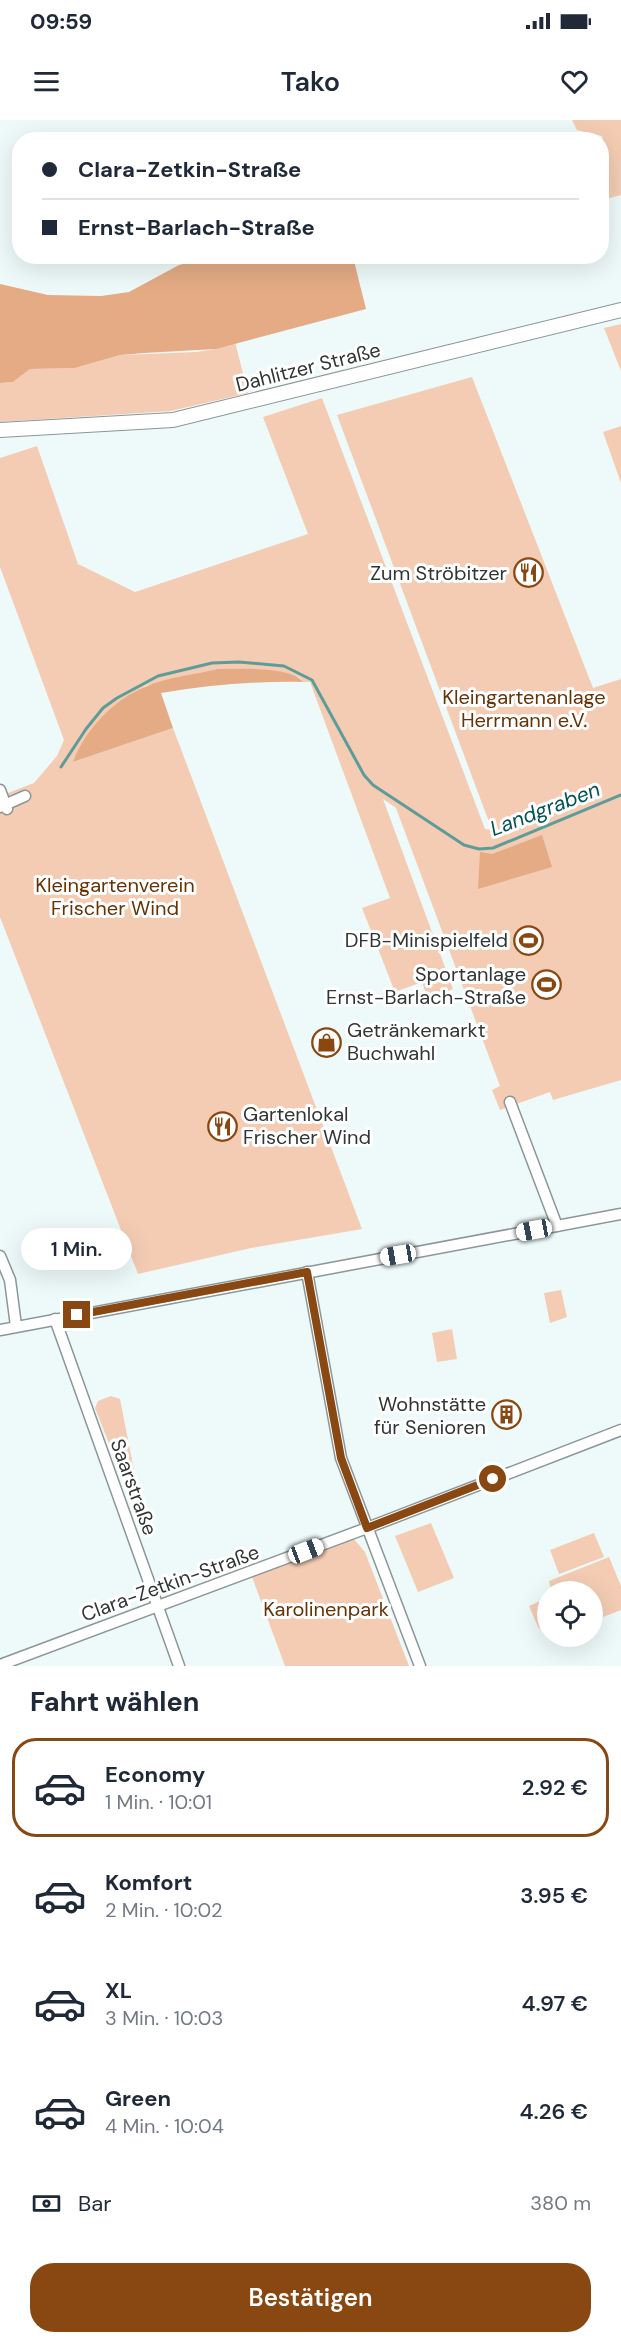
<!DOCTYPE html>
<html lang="de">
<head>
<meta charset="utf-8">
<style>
	:root { --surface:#fff; --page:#f2f2f3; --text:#1f2937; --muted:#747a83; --line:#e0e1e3; --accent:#894812 }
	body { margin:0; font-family:"DM Sans",sans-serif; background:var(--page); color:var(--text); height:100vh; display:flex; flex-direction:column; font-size:22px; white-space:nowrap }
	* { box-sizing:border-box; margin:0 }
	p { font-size:20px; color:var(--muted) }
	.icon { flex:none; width:33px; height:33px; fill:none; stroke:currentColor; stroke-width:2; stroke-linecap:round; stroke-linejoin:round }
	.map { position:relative; height:1546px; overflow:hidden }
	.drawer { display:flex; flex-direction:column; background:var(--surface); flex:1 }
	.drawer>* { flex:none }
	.guide { position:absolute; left:12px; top:12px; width:597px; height:132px; border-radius:24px; box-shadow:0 6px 24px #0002; display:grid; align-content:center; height:132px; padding:0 30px; background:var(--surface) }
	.tools { position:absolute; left:537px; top:1461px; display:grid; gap:12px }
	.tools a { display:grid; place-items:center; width:66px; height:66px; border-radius:50%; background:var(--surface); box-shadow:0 6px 24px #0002; font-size:30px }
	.end { position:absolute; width:27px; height:27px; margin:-14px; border:8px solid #894812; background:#fff; box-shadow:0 0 0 3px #fff }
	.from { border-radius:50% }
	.bubble { position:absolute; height:42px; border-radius:21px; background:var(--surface); box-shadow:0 6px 24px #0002; font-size:20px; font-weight:600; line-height:42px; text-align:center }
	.car { position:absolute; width:18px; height:36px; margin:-18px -9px; border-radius:8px; box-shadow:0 0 4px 2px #0007; background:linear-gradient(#fff 24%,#345 0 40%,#fff 0 76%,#345 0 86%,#fff 0) }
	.guide b { display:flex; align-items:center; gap:21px; height:57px; font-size:22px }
	.guide b+b { border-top:2px solid var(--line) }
	.guide i { width:15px; height:15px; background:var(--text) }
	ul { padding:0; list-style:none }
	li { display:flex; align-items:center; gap:18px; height:99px; margin:0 12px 9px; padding:0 18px; border:3px solid transparent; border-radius:24px }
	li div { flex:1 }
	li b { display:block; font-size:22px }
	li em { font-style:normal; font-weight:600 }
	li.on { border-color:var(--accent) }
	li>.icon { width:54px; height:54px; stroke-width:1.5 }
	h2 { padding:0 30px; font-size:27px; line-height:72px }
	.pay { display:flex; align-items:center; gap:15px; height:66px; padding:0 30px; font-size:22px }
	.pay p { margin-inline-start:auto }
	.primary-button { display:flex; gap:12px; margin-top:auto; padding:12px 30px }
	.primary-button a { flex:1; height:69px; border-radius:24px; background:var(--accent); color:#fff; font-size:24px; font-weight:600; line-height:69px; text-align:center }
	.status { display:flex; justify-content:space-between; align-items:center; height:42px; padding:0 30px; background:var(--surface); direction:ltr }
	.status svg { height:16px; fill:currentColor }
	header { display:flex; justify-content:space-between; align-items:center; height:78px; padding:0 30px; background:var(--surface); font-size:27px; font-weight:600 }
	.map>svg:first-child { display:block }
	.green { fill:#f3ccb3 }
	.forest { fill:#e4ab85 }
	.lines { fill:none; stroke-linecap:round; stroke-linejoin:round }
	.stream { stroke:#5d9c99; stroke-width:3 }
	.street-casing { stroke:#8c9696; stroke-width:13 }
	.secondary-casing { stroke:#8c9696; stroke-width:16 }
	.street { stroke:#fff; stroke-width:10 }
	.secondary { stroke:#fff; stroke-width:14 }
	.route { stroke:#894812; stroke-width:8 }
	.labels { text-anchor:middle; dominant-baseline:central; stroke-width:6; stroke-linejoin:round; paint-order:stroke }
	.street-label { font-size:20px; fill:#313635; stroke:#fff }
	.poi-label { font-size:20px; fill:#313635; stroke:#fff; text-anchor:end }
	.park-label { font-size:20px; fill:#673305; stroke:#fff }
	.water-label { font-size:21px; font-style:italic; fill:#025453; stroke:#fff }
</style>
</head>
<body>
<div class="status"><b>09:59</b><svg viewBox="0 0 49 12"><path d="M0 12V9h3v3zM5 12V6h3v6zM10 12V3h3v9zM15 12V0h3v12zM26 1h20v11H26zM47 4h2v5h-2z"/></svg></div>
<header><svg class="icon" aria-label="menu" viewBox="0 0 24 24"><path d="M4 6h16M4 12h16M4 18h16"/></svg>Tako<svg class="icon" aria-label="heart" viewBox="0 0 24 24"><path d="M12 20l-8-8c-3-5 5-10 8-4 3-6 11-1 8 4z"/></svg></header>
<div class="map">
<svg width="621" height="1546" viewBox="0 0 621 1546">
	<rect width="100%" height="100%" fill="#eefaf9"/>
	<g class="green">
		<polygon points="572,0 621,0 621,75 602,80 602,41 606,34 602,16 577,10"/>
		<path d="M273 137H372C340 144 305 146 273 137Z"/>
		<polygon points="621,204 621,251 604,208"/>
		<polygon points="235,222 248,273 171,291 0,302 0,263 13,262 30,249 75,248 120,235 196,232 216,229"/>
		<polygon points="472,257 593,568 621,559 621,960 553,980 550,972 500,990 492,970 500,966 396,688 383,679 453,869 428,879 422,862 395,872 362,788 390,778 310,562 303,562 299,557 247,549 217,549 145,566 73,642 173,608 362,1109 251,1128 138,1154 0,797 0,676 34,663 57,636 64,620 0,447 0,338 37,326 78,444 135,472 308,414 263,297 322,278 485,709 492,710 337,295"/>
		<polygon points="621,306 621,363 603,312"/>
		<polygon points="561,1170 567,1197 550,1203 544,1173"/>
		<polygon points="452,1209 457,1239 437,1242 432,1213"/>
		<polygon points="111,1276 120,1279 138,1371 129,1374 95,1288 98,1281"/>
		<polygon points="431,1403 454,1458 418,1472 395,1416"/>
		<polygon points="594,1413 604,1437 559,1454 550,1430"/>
		<polygon points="353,1418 365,1432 409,1546 285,1546 252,1457"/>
		<polygon points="609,1437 621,1466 621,1490 593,1501 592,1472 551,1471 549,1461"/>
		<polygon points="547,1478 547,1515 538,1507 529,1486"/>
	</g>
	<g class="forest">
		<polygon points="219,136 273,137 291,142 315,143 354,141 366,189 216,229 144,233 120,235 75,248 30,249 13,262 0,263 0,164 48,175 101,176 129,172 179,145"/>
		<path d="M217 549C237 549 291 546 303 562 254 561 208 565 161 573L173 608 73 642C85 610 113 580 145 567 167 557 194 555 217 549Z"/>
		<polygon points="542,715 552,747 478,769 480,732 492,734"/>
	</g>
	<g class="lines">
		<polyline class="stream" points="61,647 86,609 103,588 117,578 158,556 212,543 239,542 284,546 312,560 364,655 373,665 464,725 479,729 493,728 621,675"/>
		<defs>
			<g id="street">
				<polyline points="0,670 7,689"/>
				<polyline points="0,687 25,676"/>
				<polyline points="510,982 557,1106"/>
				<polyline points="0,1136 10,1160 16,1206"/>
				<polyline points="307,1152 341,1338 420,1546"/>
				<polyline points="55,1199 179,1546"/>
				<polyline points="0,1210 621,1094"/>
				<polyline points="0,1545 367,1408 621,1310"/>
			</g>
			<polyline id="secondary" points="0,310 173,300 621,190"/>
		</defs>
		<use href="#street" class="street-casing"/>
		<use href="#secondary" class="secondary-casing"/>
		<use href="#street" class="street"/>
		<use href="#secondary" class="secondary"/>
	</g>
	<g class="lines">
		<polyline class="route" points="77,1195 307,1152 341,1338 367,1408 493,1359"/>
	</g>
	<defs>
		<symbol id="restaurant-ring" viewBox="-11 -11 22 22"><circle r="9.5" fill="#fff" stroke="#894812" stroke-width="1.5"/><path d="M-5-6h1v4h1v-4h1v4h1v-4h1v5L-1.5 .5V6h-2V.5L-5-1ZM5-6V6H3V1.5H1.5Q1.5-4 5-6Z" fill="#894812"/></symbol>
		<symbol id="stadium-ring" viewBox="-11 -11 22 22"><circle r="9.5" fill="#fff" stroke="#894812" stroke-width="1.5"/><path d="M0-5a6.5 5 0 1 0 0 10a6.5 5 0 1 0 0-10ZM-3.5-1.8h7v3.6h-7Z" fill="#894812"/></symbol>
		<symbol id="shop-ring" viewBox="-11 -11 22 22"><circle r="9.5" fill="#fff" stroke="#894812" stroke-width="1.5"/><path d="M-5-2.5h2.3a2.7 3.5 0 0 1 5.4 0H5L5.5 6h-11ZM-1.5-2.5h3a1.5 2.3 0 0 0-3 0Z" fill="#894812"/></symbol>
		<symbol id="building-ring" viewBox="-11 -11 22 22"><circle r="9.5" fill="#fff" stroke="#894812" stroke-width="1.5"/><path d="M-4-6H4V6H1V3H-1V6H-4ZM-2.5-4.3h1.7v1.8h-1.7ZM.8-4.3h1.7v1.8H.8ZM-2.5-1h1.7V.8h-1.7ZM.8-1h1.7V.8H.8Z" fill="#894812"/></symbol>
	</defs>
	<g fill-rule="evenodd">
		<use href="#restaurant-ring" x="512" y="436" width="33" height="33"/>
		<use href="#stadium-ring" x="512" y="804" width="33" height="33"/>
		<use href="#stadium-ring" x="530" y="848" width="33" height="33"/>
		<use href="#shop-ring" x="310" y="906" width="33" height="33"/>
		<use href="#restaurant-ring" x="206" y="990" width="33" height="33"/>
		<use href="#building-ring" x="490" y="1278" width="33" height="33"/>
	</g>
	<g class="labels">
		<g class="street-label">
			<text transform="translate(308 247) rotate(-14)">Dahlitzer Straße</text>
			<text transform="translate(134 1367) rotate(70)">Saarstraße</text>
			<text transform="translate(170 1463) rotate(-20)">Clara-Zetkin-Straße</text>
		</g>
		<g class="poi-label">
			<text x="507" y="453">Zum Ströbitzer</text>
			<text x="508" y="820">DFB-Minispielfeld</text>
			<text x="526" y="854">Sportanlage<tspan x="526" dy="23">Ernst-Barlach-Straße</tspan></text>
			<text x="347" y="910" text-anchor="start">Getränkemarkt<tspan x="347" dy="23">Buchwahl</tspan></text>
			<text x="243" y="994" text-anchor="start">Gartenlokal<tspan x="243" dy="23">Frischer Wind</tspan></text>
			<text x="486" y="1284">Wohnstätte<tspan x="486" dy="23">für Senioren</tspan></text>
		</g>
		<g class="park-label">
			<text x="524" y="577">Kleingartenanlage<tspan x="524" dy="23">Herrmann e.V.</tspan></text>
			<text x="115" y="765">Kleingartenverein<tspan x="115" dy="23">Frischer Wind</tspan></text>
			<text x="326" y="1489">Karolinenpark</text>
		</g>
		<g class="water-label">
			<text transform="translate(545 689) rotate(-21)">Landgraben</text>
		</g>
	</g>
</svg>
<div class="tools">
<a><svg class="icon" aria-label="locate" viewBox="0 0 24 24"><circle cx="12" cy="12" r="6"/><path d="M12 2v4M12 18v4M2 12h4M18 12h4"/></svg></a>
</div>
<i class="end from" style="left:493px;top:1359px"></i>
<i class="end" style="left:77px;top:1195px"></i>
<div class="bubble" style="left:21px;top:1108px;width:111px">1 Min.</div>
<i class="car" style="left:534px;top:1110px;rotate:259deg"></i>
<i class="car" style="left:398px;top:1135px;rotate:260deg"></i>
<i class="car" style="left:306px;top:1431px;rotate:69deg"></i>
<div class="guide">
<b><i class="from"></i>Clara-Zetkin-Straße</b>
<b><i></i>Ernst-Barlach-Straße</b>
</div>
</div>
<section class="drawer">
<h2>Fahrt wählen</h2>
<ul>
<li class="on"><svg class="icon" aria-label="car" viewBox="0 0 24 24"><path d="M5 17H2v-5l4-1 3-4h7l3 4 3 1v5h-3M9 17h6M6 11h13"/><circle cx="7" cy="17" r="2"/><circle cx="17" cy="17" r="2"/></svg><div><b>Economy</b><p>1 Min. · 10:01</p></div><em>2.92 €</em></li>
<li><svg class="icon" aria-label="car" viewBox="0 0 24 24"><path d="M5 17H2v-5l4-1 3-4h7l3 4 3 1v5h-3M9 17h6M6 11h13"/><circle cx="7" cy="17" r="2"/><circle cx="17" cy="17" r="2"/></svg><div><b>Komfort</b><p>2 Min. · 10:02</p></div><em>3.95 €</em></li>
<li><svg class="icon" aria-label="car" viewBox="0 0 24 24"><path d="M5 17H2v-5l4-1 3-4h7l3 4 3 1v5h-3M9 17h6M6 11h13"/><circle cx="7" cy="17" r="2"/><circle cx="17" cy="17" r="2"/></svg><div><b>XL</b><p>3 Min. · 10:03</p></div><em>4.97 €</em></li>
<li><svg class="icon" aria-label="car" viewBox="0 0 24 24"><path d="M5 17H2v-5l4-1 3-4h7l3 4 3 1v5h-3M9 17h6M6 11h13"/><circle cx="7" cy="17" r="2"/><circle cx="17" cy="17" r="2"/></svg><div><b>Green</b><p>4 Min. · 10:04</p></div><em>4.26 €</em></li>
</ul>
<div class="pay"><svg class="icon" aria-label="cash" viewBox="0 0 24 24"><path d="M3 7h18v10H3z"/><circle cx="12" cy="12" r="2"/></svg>Bar<p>380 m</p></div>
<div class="primary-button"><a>Bestätigen</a></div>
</section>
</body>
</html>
